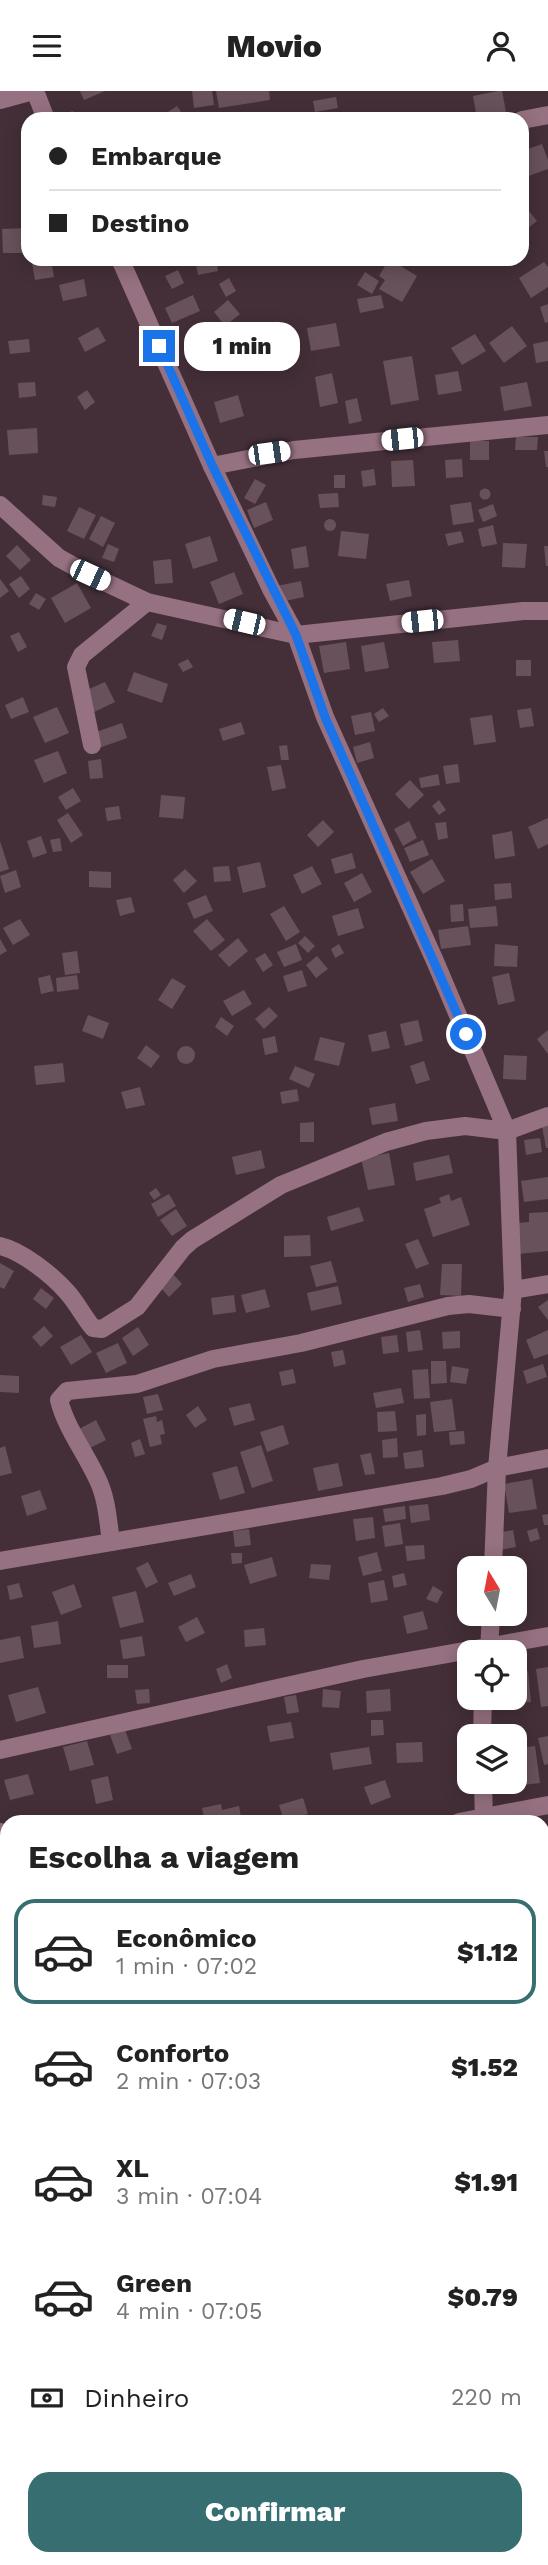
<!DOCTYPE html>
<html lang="pt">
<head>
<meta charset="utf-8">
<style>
	:root { --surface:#fff; --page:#f2f2f2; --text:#222; --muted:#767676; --line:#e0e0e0; --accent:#376e72 }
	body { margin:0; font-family:"Work Sans",sans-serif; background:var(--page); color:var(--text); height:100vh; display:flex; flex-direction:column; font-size:26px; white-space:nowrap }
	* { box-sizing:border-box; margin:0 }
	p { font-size:23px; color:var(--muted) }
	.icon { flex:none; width:38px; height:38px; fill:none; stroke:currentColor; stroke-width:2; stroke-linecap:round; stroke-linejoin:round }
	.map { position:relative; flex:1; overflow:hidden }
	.drawer { position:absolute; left:0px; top:1724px; width:550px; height:751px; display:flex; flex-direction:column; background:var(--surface); border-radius:21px 21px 0 0; box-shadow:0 4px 18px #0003 }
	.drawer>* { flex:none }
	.banner { position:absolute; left:21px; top:21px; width:508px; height:154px; border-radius:21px; box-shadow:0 4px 18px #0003; display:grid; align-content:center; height:154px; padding:0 28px; background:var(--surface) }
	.needle { width:46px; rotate:350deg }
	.controls { position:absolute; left:457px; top:1465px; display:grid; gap:14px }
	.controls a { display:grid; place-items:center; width:70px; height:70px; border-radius:14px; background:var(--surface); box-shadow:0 4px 18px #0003; font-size:35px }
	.end { position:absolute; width:32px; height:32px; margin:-16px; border:9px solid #1a73e8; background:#fff; box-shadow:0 0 0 4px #fff }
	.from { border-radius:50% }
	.bubble { position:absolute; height:49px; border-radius:21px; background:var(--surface); box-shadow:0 4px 18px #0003; font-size:23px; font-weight:800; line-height:49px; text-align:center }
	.car { position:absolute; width:21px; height:42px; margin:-21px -10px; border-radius:9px; box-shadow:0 0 5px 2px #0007; background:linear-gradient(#fff 24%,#345 0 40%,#fff 0 76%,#345 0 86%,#fff 0) }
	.banner b { display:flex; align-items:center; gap:24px; height:66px; font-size:26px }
	.banner b+b { border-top:2px solid var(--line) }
	.banner i { width:18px; height:18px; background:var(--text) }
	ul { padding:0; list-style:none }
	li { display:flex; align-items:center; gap:21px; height:105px; margin:0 14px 10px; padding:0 14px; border:4px solid transparent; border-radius:21px }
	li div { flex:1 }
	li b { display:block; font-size:26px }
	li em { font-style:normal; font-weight:800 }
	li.selected { border-color:var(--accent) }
	li>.icon { width:63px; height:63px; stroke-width:1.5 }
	h2 { padding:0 28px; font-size:32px; line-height:84px }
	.pay { display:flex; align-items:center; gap:18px; height:77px; padding:0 28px; font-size:26px }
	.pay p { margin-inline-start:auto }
	.cta { display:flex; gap:14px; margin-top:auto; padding:14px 28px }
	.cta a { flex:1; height:80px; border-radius:21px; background:var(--accent); color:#fff; font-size:28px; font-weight:800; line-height:80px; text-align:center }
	header { display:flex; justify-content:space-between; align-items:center; height:91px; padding:0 28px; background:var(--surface); font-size:32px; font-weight:800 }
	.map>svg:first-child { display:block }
	.building { fill:#68515b }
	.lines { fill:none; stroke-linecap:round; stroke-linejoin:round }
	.minor { stroke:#967181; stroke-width:18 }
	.route { stroke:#1a73e8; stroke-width:9 }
</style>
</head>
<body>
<header><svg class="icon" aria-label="menu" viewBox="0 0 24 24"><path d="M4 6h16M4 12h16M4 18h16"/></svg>Movio<svg class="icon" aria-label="person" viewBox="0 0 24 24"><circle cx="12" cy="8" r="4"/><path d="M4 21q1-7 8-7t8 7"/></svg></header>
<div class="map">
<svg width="548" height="2474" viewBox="0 0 548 2474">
	<rect width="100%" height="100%" fill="#442f38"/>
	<g class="building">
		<polygon points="80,0 105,0 84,9"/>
		<polygon points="192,0 212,0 214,14 194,17"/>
		<polygon points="216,0 269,0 270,9 219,17"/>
		<polygon points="498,0 502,0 506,21 477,27 473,5"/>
		<polygon points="336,6 338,17 315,21 313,10"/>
		<polygon points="177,15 186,28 173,28 168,21"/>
		<polygon points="73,20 76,28 53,28 53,26"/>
		<polygon points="542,53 548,69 548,78 523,87 522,60"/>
		<polygon points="529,120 537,130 523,141 522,126"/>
		<polygon points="28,137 28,162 3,162 2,138"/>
		<polygon points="195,168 216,168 218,180 198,184"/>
		<polygon points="304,168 323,168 323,169 305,173"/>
		<polygon points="389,168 417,185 402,211 379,198 385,189 379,185"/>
		<polygon points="51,169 54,186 35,189 32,172"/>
		<polygon points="544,171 548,176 548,196 531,207 519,187"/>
		<polygon points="178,179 184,192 172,198 165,185"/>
		<polygon points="365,181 379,190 372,203 357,194"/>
		<polygon points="229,187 236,200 226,206 219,193"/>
		<polygon points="84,188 87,205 63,210 59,194"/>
		<polygon points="193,204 200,220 172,232 165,217"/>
		<polygon points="381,204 384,217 360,222 357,208"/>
		<polygon points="228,209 240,223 225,235 214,221"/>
		<polygon points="548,213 548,231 545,232 540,216"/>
		<polygon points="276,230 284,243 267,254 258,242"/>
		<polygon points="336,232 340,255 311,260 307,237"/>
		<polygon points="512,235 527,255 504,272 489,252"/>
		<polygon points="98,236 106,250 85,261 78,247"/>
		<polygon points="254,243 263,257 249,266 240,252"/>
		<polygon points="475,243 486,260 462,274 451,257"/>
		<polygon points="29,248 30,261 10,263 8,250"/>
		<polygon points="548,250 548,270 536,272 533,253"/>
		<polygon points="412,265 419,309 391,314 383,270"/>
		<polygon points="458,280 462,300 438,304 435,284"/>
		<polygon points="332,282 338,312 320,316 315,286"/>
		<polygon points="35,291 36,305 19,307 18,292"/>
		<polygon points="527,291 532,315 504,320 500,296"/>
		<polygon points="87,299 95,311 85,319 77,306"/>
		<polygon points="238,304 244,325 220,332 214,311"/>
		<polygon points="357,307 362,330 349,333 345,310"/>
		<polygon points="37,337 38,362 9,364 7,339"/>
		<polygon points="516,346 538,346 537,359 515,359"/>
		<rect x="470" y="350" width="19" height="19"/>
		<polygon points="544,360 548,360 548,376 546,376"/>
		<polygon points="462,368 463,386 446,387 445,369"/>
		<polygon points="413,369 415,395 392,396 391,370"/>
		<polygon points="374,378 376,394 363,396 361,380"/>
		<rect x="334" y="384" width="11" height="13"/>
		<polygon points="255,388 266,394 255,413 244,407"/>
		<circle cx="485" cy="403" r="5.5"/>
		<polygon points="338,402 339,416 320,417 318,403"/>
		<polygon points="43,404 57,406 55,416 42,414"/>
		<polygon points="266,411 273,429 254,437 247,419"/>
		<polygon points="471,411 474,431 453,434 450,414"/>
		<polygon points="493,413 497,425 483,431 478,419"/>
		<polygon points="79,416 96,424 84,448 67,440"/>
		<polygon points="101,425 115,432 103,456 89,448"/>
		<circle cx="330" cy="434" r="6"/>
		<polygon points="493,434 497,453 482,456 478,438"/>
		<polygon points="341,440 369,443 366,468 338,465"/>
		<polygon points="461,440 464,451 448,455 445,443"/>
		<polygon points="210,445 218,470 193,478 185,453"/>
		<polygon points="503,452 527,453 525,477 502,476"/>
		<polygon points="108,453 119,458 114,471 102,467"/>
		<polygon points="17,454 31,469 20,479 6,465"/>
		<polygon points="306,455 309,476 294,478 291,458"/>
		<polygon points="544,455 548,455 548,475 546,475"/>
		<polygon points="171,468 173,492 155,493 153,470"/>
		<polygon points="234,481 243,503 219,513 210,491"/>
		<polygon points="21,485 30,498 19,507 9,493"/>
		<polygon points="0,488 9,500 0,507"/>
		<polygon points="409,489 412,505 390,510 386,493"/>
		<polygon points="301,490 304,506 280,511 277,495"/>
		<polygon points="77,492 91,517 65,532 51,507"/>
		<polygon points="36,502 46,508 39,519 29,513"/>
		<polygon points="157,532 167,535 162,549 151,545"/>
		<polygon points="19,541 27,556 18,561 10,545"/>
		<polygon points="458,549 460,570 434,572 432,551"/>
		<polygon points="346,551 350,578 324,582 319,555"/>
		<polygon points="384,551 389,577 365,581 361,555"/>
		<polygon points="188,568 193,576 183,581 178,573"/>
		<rect x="516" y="569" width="15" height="16"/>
		<polygon points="134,581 168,593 162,612 127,600"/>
		<polygon points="105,591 115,611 92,622 82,601"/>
		<polygon points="23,606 29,621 11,628 5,614"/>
		<polygon points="57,616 69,642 45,652 33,626"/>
		<polygon points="383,617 389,625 379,631 374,623"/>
		<polygon points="531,617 534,635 520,637 517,619"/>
		<polygon points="371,621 375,640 355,644 351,625"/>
		<polygon points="492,624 496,651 474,654 470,627"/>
		<polygon points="241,631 245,643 223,650 219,638"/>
		<polygon points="122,632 127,647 99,657 93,642"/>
		<polygon points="370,651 374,667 357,672 353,656"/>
		<polygon points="287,654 289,669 281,669 279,655"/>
		<polygon points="58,660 67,682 44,692 34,669"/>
		<polygon points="101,668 103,687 90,688 88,670"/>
		<polygon points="458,673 460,691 446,693 443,675"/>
		<polygon points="281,674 286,697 272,700 267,676"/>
		<polygon points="438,683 440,694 421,697 419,687"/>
		<polygon points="410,689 424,704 409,718 395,703"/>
		<polygon points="73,697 81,710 66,719 58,706"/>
		<polygon points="161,704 185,706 183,728 159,726"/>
		<polygon points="439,709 446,719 439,724 432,715"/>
		<polygon points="119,715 121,728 107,730 105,717"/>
		<polygon points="68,722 83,744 71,752 57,729"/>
		<polygon points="548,727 548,753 538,758 528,736"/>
		<polygon points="323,729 334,741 318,756 307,744"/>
		<polygon points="409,730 417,747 403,755 394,738"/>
		<polygon points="446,731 448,747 438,749 435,732"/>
		<polygon points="512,740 515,765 495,768 492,744"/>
		<polygon points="41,745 47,762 33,767 27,750"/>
		<polygon points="60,747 62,760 53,761 50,749"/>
		<polygon points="423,749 429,764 410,771 404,757"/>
		<polygon points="0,750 9,778 0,781"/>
		<polygon points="352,762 356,777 335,783 331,768"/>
		<polygon points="432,768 445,790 423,803 410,781"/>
		<polygon points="260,771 266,796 243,802 237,776"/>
		<polygon points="229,775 231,790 214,791 213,776"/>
		<polygon points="312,775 322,793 302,803 293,784"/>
		<polygon points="185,778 197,790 184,802 173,789"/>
		<polygon points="16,779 21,796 5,802 0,785"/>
		<polygon points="89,780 111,781 111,797 89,796"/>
		<polygon points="362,782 372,801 354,811 344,792"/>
		<polygon points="511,792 512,807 495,809 494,793"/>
		<polygon points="206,804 213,820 194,828 187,812"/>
		<polygon points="131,806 135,821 120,825 116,809"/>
		<polygon points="463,813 464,830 451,831 450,814"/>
		<polygon points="284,815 300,841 286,850 270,823"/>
		<polygon points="496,815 498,835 470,837 468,818"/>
		<polygon points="358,817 364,837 338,845 332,825"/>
		<polygon points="20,828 30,844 13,854 3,837"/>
		<polygon points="207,828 225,849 211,860 193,840"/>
		<polygon points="468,835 471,854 441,858 438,839"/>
		<polygon points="305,845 315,855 308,862 298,852"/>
		<polygon points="238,847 248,860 229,876 218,864"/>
		<polygon points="0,848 7,860 0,864"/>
		<polygon points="296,853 302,869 284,876 277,861"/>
		<polygon points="339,853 344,862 335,867 331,858"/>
		<polygon points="495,853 518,855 517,876 494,875"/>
		<polygon points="77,860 80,882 65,884 62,862"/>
		<polygon points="265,862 273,874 263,881 255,868"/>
		<polygon points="317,865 328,878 316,887 306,874"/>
		<polygon points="302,879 307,895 288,901 283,885"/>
		<polygon points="509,882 515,910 498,914 492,886"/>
		<polygon points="50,884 54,900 41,903 38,887"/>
		<polygon points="77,884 79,898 57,901 56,887"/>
		<polygon points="172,887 186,895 172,918 158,909"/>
		<polygon points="244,899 252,913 232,925 223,910"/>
		<polygon points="269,916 278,925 264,938 255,928"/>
		<polygon points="88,924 109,932 103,948 82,940"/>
		<polygon points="221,926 234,935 227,945 215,936"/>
		<polygon points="418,929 423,950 405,955 400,933"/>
		<polygon points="548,939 548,963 537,948"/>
		<polygon points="386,940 390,957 372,961 368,944"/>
		<polygon points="275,945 278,961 265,964 262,948"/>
		<polygon points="320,946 345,952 339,975 314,969"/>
		<polygon points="146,954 160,965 151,977 137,967"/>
		<circle cx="186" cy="964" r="9"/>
		<polygon points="504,964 527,965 526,989 503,988"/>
		<polygon points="424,970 430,989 416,993 410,975"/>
		<polygon points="63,972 65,991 36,994 34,975"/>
		<polygon points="295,975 315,983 309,997 289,988"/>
		<polygon points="140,996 145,1014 126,1018 121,1001"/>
		<polygon points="297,998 299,1010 282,1013 280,1001"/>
		<polygon points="395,1012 398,1030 372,1034 369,1017"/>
		<polygon points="314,1031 314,1051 300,1051 300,1032"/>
		<polygon points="548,1034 548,1057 546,1057 542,1035"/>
		<polygon points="540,1047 542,1061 526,1064 524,1049"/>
		<polygon points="261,1059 265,1077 236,1084 232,1066"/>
		<polygon points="389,1062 395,1094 368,1099 361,1067"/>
		<polygon points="449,1064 453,1082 416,1090 413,1072"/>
		<polygon points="548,1086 548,1108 524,1111 521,1090"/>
		<polygon points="156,1097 161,1104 154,1109 149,1102"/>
		<polygon points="169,1103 176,1115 158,1126 151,1113"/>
		<polygon points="449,1103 451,1110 461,1106 470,1134 433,1146 424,1118 441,1112 439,1107"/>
		<polygon points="359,1116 364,1130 331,1140 327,1126"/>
		<polygon points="176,1118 187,1135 172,1145 160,1129"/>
		<polygon points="548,1121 548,1160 519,1163 517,1132 529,1131 529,1122"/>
		<polygon points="310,1144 311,1165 284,1166 284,1145"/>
		<polygon points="418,1148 429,1173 416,1178 405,1153"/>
		<polygon points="331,1170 337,1191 316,1196 310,1175"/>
		<polygon points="0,1172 14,1180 4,1198 0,1196"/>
		<polygon points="442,1173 462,1173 461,1205 440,1204"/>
		<polygon points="174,1184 182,1193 169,1206 160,1196"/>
		<polygon points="420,1193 424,1206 408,1211 404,1197"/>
		<polygon points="338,1195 342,1213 311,1220 307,1202"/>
		<polygon points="41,1197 54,1207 46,1218 33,1208"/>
		<polygon points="265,1198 270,1216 246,1222 241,1204"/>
		<polygon points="234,1204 236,1221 213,1224 211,1207"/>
		<polygon points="548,1209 548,1229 538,1216"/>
		<polygon points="44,1235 53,1245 41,1256 32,1246"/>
		<polygon points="138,1236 149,1254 133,1265 122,1247"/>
		<polygon points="420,1239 423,1259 408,1261 406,1241"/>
		<polygon points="548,1239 548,1263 534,1268 526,1249"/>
		<polygon points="460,1240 460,1257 443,1258 442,1241"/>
		<polygon points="81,1244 92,1261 71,1274 60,1256"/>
		<polygon points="397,1244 399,1261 383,1263 381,1246"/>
		<polygon points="118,1252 127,1272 106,1282 96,1262"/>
		<polygon points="343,1259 346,1273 334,1276 331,1261"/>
		<polygon points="431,1270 446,1270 447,1292 431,1293"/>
		<polygon points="543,1273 547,1286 527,1293 523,1280"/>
		<polygon points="452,1275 469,1278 466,1293 450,1291"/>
		<polygon points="293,1278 296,1292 282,1295 279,1281"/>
		<polygon points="428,1278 430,1307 414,1308 412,1279"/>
		<polygon points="0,1284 19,1285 19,1302 0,1301"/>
		<polygon points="401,1297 404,1312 376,1317 373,1302"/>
		<polygon points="158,1303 163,1319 147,1323 143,1306"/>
		<polygon points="452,1308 456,1339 434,1341 430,1311"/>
		<polygon points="250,1312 255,1329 234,1335 229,1317"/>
		<polygon points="198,1315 207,1329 195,1337 186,1324"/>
		<polygon points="395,1320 397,1340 378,1341 377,1321"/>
		<polygon points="426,1323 426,1344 417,1345 416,1324"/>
		<polygon points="156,1325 157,1331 162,1329 165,1343 160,1344 162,1353 150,1356 143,1328"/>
		<polygon points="96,1329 106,1349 90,1357 79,1338"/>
		<polygon points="283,1334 289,1353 267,1361 260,1341"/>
		<polygon points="464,1340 465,1353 450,1354 449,1341"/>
		<polygon points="397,1347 398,1366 383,1367 382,1349"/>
		<polygon points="140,1348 145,1363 135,1366 131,1352"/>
		<polygon points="261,1354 273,1390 252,1397 240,1361"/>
		<polygon points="5,1355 12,1382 0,1385 0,1357"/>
		<polygon points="422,1359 424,1376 405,1378 403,1362"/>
		<polygon points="371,1362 375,1383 365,1384 360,1364"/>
		<polygon points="338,1372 343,1395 318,1400 313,1377"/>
		<polygon points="237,1375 245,1402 220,1409 212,1382"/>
		<polygon points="532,1388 537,1418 509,1422 504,1393"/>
		<polygon points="40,1399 47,1418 27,1425 21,1405"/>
		<polygon points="428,1413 430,1429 411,1432 409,1415"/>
		<polygon points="405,1415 406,1428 385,1431 383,1418"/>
		<polygon points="548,1423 548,1434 544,1434 542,1424"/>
		<polygon points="373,1426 375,1447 356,1450 353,1428"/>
		<polygon points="400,1432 403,1453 385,1456 382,1435"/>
		<polygon points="537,1437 540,1448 530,1451 527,1440"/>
		<polygon points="249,1438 251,1454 235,1456 233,1440"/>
		<polygon points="513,1439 516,1456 500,1459 497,1442"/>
		<polygon points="424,1454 425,1468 407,1470 405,1455"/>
		<polygon points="377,1461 382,1480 363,1485 358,1466"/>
		<polygon points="231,1462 242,1462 242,1472 232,1473"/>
		<polygon points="272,1466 277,1485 250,1493 244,1474"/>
		<polygon points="148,1471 158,1491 146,1497 136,1477"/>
		<polygon points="521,1471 522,1488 514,1488 514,1477 501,1477 501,1473"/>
		<polygon points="311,1473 331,1474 329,1489 309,1487"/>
		<polygon points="404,1482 407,1494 394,1497 392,1485"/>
		<polygon points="191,1483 196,1496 174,1505 168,1492"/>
		<polygon points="384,1489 388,1509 371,1512 368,1492"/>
		<polygon points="19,1492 23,1506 10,1509 7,1495"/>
		<polygon points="74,1493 82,1516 61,1524 52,1501"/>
		<polygon points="433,1495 443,1501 437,1512 426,1508"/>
		<polygon points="136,1500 144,1531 120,1537 112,1506"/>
		<polygon points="423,1520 428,1538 407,1543 403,1525"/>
		<polygon points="197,1526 205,1542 186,1551 178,1536"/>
		<polygon points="58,1530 61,1553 34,1557 31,1535"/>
		<polygon points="264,1537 266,1554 245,1556 244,1539"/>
		<polygon points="20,1545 24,1567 0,1572 0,1549"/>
		<polygon points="142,1545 145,1565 123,1568 120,1549"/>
		<polygon points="227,1573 232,1587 221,1592 216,1578"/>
		<rect x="107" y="1574" width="21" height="13"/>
		<polygon points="548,1576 548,1615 541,1616 536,1578"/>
		<polygon points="528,1580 531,1611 494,1614 493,1606 514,1606 514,1582"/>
		<polygon points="38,1596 46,1622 16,1631 8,1604"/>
		<polygon points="149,1598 150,1612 137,1613 135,1599"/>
		<polygon points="323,1598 341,1600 339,1617 322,1616"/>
		<polygon points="390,1598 391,1620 367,1622 366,1600"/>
		<polygon points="296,1604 299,1621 287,1623 284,1606"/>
		<polygon points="371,1629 383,1629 384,1644 371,1645"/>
		<polygon points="291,1631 294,1647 270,1651 267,1635"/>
		<polygon points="125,1639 132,1658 117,1663 110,1644"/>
		<polygon points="548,1645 548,1673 544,1674 538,1647"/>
		<polygon points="87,1650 94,1674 70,1680 63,1656"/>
		<polygon points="422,1651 423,1671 397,1672 396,1652"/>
		<polygon points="535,1655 540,1692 506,1696 505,1690 514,1690 514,1658"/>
		<polygon points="369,1656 372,1673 333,1679 330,1662"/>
		<polygon points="28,1683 34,1703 10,1709 4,1689"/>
		<polygon points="108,1685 113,1709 96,1713 91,1689"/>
		<polygon points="385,1689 391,1706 371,1714 364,1696"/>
		<polygon points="303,1707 308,1723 284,1730 279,1714"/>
		<polygon points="221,1713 222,1719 239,1715 242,1731 205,1731 202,1717"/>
		<polygon points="548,1810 548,1827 542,1827 542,1811"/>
		<polygon points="7,1844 7,1873 0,1876 0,1846"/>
		<polygon points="7,1885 7,1900 0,1901 0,1886"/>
		<polygon points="548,1891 548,1929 547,1929 542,1892"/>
		<polygon points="7,1912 7,1934 2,1935 0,1913"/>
		<polygon points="7,1939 7,1968 2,1969 0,1941"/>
		<polygon points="542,1949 548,1952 542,1965"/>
		<polygon points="0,2064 7,2065 7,2082 0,2081"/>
		<polygon points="7,2186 7,2212 0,2213 0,2187"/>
		<polygon points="548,2269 548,2282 542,2284 542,2270"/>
		<polygon points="7,2283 7,2316 4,2316 0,2284"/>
		<polygon points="548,2360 548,2390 544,2391 542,2361"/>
		<polygon points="170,2468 214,2468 215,2474 142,2474"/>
	</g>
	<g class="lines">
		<g class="minor">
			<polyline points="35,0 46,28"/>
			<polyline points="0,9 33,0"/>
			<polyline points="522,29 548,24"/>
			<polyline points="120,168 212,375 272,500 296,544 325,626 435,870 507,1040 513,1199 497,1377 493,1477"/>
			<polyline points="212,375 294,359 548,334"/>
			<polyline points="0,414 59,467 90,484 147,511 296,544 523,520 548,520"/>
			<polyline points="92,654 76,576 82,564 147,511"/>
			<path d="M0 1155C22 1160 52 1184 67 1201 77 1212 83 1225 93 1237L102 1238 137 1216 183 1157 192 1149 281 1094 386 1051 426 1040 465 1035 507 1040 548 1025"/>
			<polyline points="513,1199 548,1193"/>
			<path d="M111 1451C108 1430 107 1407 97 1387 85 1361 66 1337 59 1309L67 1300 137 1293 213 1268 301 1252 448 1215 469 1213 512 1218"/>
			<polyline points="0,1470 442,1395 471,1388 497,1377 548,1367"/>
			<polyline points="489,1561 491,1522"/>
			<polyline points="482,1645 483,1606"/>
			<polyline points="0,1659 363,1578 548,1545"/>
			<polyline points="483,1690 484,1731"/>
			<polyline points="459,1731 548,1714"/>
			<polyline points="0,1741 7,1771"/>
			<polyline points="0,1831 7,1829"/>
			<polyline points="542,1867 548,1865"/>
			<polyline points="0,1985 7,1983"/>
			<polyline points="542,2032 548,2031"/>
			<polyline points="0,2147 7,2146"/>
			<polyline points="542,2151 548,2150"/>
			<polyline points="0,2253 7,2252"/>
			<polyline points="542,2443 548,2442"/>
			<polyline points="257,2468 258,2474"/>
			<polyline points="473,2468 474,2474"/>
			<polyline points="40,2474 48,2468"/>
			<polyline points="354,2474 401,2468"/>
		</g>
	</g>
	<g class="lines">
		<polyline class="route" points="159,255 212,374 296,544 325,626 466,943"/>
	</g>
</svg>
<div class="controls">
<a><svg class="needle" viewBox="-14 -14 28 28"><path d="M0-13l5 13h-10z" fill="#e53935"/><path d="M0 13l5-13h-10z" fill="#767676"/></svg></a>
<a><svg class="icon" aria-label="locate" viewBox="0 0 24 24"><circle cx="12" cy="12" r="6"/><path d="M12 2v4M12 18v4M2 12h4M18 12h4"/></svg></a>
<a><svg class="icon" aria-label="layers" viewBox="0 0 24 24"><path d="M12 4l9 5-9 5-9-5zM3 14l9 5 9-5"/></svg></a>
</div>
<i class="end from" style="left:466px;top:943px"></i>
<i class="end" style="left:159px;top:255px"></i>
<div class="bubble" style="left:184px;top:231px;width:116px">1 min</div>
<i class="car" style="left:402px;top:348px;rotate:264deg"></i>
<i class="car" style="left:269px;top:362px;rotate:82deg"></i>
<i class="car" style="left:90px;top:484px;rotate:115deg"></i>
<i class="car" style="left:422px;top:530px;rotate:264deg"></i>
<i class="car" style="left:244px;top:531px;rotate:283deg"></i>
<div class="banner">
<b><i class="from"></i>Embarque</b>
<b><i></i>Destino</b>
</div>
<section class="drawer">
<h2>Escolha a viagem</h2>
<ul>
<li class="selected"><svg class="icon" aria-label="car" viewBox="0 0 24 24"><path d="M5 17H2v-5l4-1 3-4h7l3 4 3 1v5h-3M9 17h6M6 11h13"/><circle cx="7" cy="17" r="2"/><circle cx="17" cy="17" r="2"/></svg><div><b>Econômico</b><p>1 min · 07:02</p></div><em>$1.12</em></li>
<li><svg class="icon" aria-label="car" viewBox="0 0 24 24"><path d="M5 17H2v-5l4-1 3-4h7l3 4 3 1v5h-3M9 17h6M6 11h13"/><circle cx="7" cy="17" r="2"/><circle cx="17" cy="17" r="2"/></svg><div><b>Conforto</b><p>2 min · 07:03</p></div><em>$1.52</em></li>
<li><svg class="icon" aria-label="car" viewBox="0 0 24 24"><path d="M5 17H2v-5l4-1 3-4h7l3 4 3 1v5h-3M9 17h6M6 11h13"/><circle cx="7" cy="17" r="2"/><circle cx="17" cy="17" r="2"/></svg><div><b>XL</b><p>3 min · 07:04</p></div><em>$1.91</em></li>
<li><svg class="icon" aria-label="car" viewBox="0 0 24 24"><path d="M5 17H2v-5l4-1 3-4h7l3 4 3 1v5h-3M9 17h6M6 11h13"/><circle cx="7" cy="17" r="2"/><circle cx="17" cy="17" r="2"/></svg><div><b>Green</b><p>4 min · 07:05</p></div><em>$0.79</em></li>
</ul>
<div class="pay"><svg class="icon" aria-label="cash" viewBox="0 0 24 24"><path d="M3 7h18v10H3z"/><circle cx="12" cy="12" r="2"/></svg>Dinheiro<p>220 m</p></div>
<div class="cta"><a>Confirmar</a></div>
</section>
</div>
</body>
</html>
